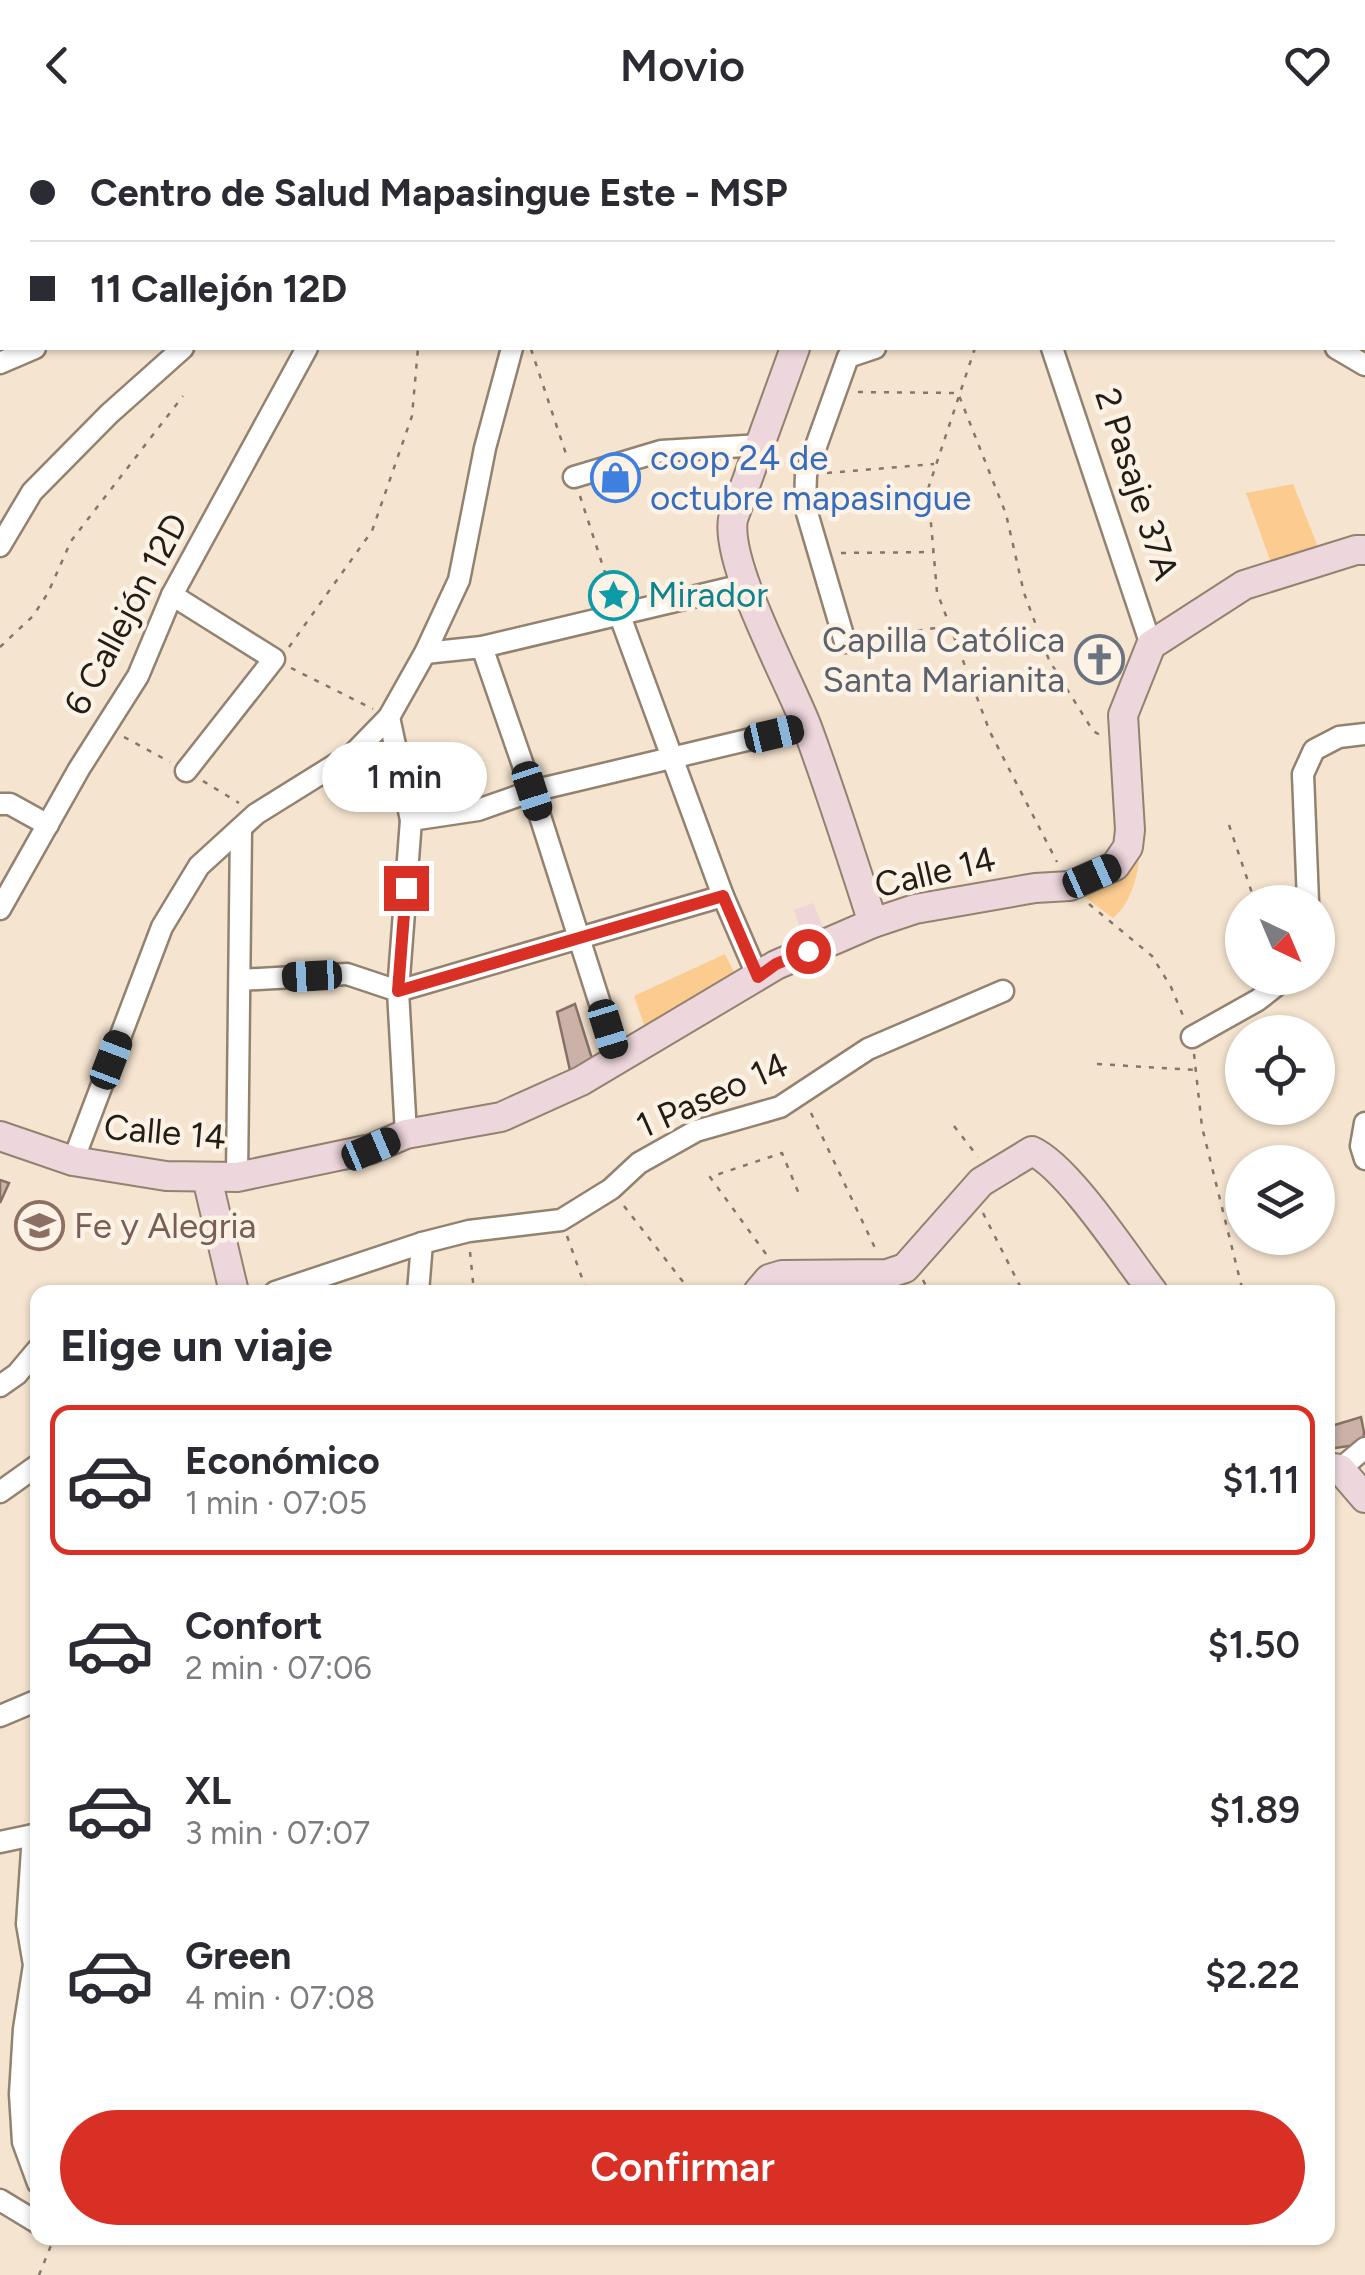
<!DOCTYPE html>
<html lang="es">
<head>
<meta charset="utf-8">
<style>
	:root { --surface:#fff; --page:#f2f2f3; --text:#2b2b33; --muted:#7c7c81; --line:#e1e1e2; --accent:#d93025 }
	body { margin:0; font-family:Figtree,sans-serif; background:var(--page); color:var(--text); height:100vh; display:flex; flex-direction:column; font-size:38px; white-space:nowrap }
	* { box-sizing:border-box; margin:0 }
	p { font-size:32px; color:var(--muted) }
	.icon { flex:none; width:55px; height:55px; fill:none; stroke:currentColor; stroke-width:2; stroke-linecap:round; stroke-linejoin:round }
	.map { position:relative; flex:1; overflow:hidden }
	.drawer { position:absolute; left:30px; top:1155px; width:1305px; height:960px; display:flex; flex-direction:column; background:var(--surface); border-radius:20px; box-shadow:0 2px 8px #0004 }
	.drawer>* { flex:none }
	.hud { position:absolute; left:0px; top:0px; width:1365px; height:220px; box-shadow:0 2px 8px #0004; display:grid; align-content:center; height:220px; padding:0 30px; background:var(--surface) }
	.needle { width:65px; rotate:136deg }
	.tools { position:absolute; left:1225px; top:755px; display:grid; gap:20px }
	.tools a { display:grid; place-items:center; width:110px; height:110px; border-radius:50%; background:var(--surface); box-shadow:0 2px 8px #0004; font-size:50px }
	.end { position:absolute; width:45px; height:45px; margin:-22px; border:12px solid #d93025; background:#fff; box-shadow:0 0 0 5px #fff }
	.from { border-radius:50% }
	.bubble { position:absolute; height:70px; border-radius:35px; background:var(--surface); box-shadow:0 2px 8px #0004; font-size:32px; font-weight:600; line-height:70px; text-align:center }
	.car { position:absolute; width:30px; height:60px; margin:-30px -15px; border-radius:12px; box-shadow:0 0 8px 2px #0007; background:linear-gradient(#222 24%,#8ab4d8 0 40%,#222 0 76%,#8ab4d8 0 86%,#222 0) }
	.hud b { display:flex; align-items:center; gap:35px; height:95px; font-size:38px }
	.hud b+b { border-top:2px solid var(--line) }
	.hud i { width:25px; height:25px; background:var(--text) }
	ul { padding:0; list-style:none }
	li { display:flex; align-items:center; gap:30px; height:150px; margin:0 20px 15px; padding:0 10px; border:5px solid transparent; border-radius:20px }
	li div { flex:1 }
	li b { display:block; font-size:38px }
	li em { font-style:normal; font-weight:600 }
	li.selected { border-color:var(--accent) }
	li>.icon { width:90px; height:90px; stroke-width:1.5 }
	h2 { padding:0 30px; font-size:45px; line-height:120px }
	.cta { display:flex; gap:20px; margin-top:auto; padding:20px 30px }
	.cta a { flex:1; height:115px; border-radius:60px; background:var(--accent); color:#fff; font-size:40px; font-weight:600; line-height:115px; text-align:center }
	header { display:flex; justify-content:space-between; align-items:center; height:130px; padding:0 30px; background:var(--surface); font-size:45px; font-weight:600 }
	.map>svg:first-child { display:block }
	.medical { fill:#f0d5d8 }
	.green { fill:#fbcb90 }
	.building { fill:#cbb1a7; stroke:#887067; stroke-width:2.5 }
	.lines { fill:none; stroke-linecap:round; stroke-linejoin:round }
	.lane-casing { stroke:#92826f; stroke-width:15 }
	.street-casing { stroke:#92826f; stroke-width:25 }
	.secondary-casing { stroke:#92826f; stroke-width:32 }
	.path { stroke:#82776a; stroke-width:2.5; stroke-dasharray:5 8; stroke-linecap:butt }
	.lane { stroke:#fff; stroke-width:10 }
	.street { stroke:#fff; stroke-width:20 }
	.secondary { stroke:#edd6dc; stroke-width:28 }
	.route { stroke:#d93025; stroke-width:12 }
	.labels { text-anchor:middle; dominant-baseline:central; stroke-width:9; stroke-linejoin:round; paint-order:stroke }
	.shop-label { font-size:35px; fill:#366cbe; stroke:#fdf2e6; text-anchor:start }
	.street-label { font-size:35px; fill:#231d16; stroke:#fdf2e6 }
	.culture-label { font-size:35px; fill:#0d838f; stroke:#fdf2e6; text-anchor:start }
	.worship-label { font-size:35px; fill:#5b616d; stroke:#fdf2e6; text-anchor:end }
	.education-label { font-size:35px; fill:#785e54; stroke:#fdf2e6; text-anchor:start }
</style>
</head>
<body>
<header><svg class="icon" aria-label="back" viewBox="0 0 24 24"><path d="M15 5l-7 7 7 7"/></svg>Movio<svg class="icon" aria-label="heart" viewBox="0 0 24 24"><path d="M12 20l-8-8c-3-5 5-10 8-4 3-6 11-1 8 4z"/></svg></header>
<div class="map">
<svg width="1365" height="2145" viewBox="0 0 1365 2145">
	<rect width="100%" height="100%" fill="#f5e4cf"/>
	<polygon class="medical" points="813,773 824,799 803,808 794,780"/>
	<g class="green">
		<polygon points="1293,354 1318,417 1271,433 1246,363"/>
		<path d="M1139 724C1139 744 1130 775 1113 788L1082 765Z"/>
		<polygon points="725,824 737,848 646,900 634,866"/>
	</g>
	<g class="building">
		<polygon points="1107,522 1110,533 1084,540 1082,528"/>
		<polygon points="575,874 594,935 571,945 557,882"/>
		<polygon points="0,1050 9,1053 0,1073"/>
		<polygon points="1361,1287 1364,1302 1363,1314 1328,1319 1328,1297"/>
	</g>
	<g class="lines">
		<defs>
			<polyline id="lane" points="718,2 724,0"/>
			<g id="street">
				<polyline points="132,0 133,2"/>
				<polyline points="277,0 278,2"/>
				<polyline points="609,0 610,2"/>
				<polyline points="987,0 988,2"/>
				<polyline points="1336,0 1336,2"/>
				<polyline points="0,11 2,6"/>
				<polyline points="1362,95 1365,95"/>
				<polyline points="1052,218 1151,515"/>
				<polyline points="1336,218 1365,235"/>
				<polyline points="0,233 35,218"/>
				<polyline points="574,347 661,321 761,315"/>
				<polyline points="0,416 32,362 109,284 183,218"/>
				<polyline points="172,465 274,529 186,641"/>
				<polyline points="620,486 723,766 758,847"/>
				<polyline points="845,512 805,376 806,344 848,227 875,218"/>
				<polyline points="482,517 532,661 618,930"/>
				<polyline points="425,523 482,517 747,454"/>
				<polyline points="389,587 411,690"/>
				<polyline points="0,674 10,674 48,695"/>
				<polyline points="1308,772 1303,644 1314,620 1339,607 1365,604"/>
				<polyline points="0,779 79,639 138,546 172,465 307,218"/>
				<polyline points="240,850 347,844 398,861 723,766"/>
				<polyline points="1192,907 1258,870 1286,848"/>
				<polyline points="1365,993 1361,1016 1365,1029"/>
				<polyline points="406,1004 398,861 411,690 478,680 532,661 806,596"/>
				<polyline points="73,1031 162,797 199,736 256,684 354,623 389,587 425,523 459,450 485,318 512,218"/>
				<polyline points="237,1047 241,698"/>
				<polyline points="275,1162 422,1113 469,1101 561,1090 611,1059 639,1033 696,1001 780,977 868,919 1003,861"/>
				<polyline points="418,1162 422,1113"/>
				<polyline points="0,1256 17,1244 38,1219"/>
				<polyline points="1340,1339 1365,1318"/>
				<polyline points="0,1362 38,1335"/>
				<polyline points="0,1586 38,1570"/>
				<polyline points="33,1705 27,1794 34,1835 24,1899 20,1964 23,2012 38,2053"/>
				<polyline points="0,1712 38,1704"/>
				<polyline points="0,2070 38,2093"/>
			</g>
			<g id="secondary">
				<polyline points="835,0 836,2"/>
				<path d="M795 218 733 389C725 434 789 550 807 597 831 662 852 728 873 793"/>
				<polyline points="0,1006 73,1031 166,1046 237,1047 371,1019 406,1004 501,987 581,951 776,835 873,793 915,779 1035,758 1070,756 1115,736 1128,717 1130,700 1123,585 1151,515 1244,455 1356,420 1365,420"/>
				<polyline points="207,1048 234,1162"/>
				<path d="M758 1162 769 1149 782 1145 887 1144 905 1138 981 1052 1032 1021C1068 1037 1127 1128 1153 1162"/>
				<polyline points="1328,1337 1340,1339 1365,1368"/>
			</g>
		</defs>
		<use href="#lane" class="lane-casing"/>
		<use href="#street" class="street-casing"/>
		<use href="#secondary" class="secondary-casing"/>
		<g class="path">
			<polyline points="453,0 454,2"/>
			<polyline points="1224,0 1225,2"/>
			<polyline points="46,2 47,0"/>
			<polyline points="975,218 928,359 937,462 990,602 1057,732"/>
			<polyline points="531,219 568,330"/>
			<polyline points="858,262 958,263 1006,384 1024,463 1049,530 1093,601 1102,606"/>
			<polyline points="827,343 934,334"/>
			<polyline points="580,366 613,467"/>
			<polyline points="841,423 933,422"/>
			<polyline points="866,509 947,496"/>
			<polyline points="0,517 33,486 48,463 71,411 183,266"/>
			<polyline points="289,517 372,401 412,286 418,218"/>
			<polyline points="291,538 373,579"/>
			<polyline points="124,607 170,632"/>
			<polyline points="203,651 239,673"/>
			<polyline points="1229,695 1255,772"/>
			<polyline points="1089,774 1152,826 1171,857 1184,888"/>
			<polyline points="1194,924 1202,997 1243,1162"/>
			<polyline points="1097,934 1195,940"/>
			<polyline points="811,983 876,1120"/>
			<polyline points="954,996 978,1027"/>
			<polyline points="624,1076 691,1162"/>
			<polyline points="983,1083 1023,1162"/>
			<polyline points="567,1106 587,1162"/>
			<polyline points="470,1122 474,1162"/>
			<polyline points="766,1124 710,1047 782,1023 799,1064"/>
			<polyline points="923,1150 929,1162"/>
			<polyline points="39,2145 54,2108"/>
		</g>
		<use href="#lane" class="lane"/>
		<use href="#street" class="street"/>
		<use href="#secondary" class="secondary"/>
	</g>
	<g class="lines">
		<polyline class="route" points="406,758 398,861 723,766 758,847 776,834 808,821"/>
	</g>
	<defs>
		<symbol id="shop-ring" viewBox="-11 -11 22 22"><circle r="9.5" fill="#fdf2e6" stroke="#3f7fe0" stroke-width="1.5"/><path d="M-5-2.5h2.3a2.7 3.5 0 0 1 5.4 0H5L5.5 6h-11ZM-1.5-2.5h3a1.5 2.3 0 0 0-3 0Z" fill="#3f7fe0"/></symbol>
		<symbol id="sight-ring" viewBox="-11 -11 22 22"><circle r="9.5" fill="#fdf2e6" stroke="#0f9aa8" stroke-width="1.5"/><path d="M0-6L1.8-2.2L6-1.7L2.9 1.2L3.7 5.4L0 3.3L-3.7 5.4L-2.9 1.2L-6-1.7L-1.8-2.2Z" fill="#0f9aa8"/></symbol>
		<symbol id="church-ring" viewBox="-11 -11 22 22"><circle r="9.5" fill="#fdf2e6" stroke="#6b7280" stroke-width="1.5"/><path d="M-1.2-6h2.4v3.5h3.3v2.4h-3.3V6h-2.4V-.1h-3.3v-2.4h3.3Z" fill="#6b7280"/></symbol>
		<symbol id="school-ring" viewBox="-11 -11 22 22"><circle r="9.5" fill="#fdf2e6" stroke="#8d6e63" stroke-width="1.5"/><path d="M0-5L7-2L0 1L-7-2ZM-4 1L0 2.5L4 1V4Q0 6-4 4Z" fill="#8d6e63"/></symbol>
	</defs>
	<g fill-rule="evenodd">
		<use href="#shop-ring" x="588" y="320" width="55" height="55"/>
		<use href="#sight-ring" x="586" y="438" width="55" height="55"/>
		<use href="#church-ring" x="1072" y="502" width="55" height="55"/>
		<use href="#school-ring" x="12" y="1068" width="55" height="55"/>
	</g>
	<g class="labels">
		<g class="shop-label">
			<text x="650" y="328">coop 24 de<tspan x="650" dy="40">octubre mapasingue</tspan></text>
		</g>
		<g class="street-label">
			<text transform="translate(1137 354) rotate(72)">2 Pasaje 37A</text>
			<text transform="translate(126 484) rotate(-62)">6 Callejón 12D</text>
			<text transform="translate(935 742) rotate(-13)">Calle 14</text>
			<text transform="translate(712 965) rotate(-24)">1 Paseo 14</text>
			<text transform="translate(165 1002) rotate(5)">Calle 14</text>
		</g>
		<g class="culture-label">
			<text x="648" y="465">Mirador</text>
		</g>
		<g class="worship-label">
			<text x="1065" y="510">Capilla Católica<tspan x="1065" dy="40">Santa Marianita</tspan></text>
		</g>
		<g class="education-label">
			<text x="74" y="1096">Fe y Alegria</text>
		</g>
	</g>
</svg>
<div class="tools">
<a><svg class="needle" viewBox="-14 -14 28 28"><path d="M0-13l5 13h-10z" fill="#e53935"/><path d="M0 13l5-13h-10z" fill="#7c7c81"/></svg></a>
<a><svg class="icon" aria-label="locate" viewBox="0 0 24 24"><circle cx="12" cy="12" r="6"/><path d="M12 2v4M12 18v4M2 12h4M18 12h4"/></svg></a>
<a><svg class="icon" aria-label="layers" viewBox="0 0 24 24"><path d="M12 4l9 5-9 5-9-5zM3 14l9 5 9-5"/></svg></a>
</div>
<i class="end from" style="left:808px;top:821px"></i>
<i class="end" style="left:406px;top:758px"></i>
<div class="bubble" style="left:322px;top:612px;width:165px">1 min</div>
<i class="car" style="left:774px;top:604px;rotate:77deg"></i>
<i class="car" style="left:532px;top:661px;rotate:162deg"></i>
<i class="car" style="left:1092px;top:746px;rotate:66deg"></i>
<i class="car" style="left:312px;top:846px;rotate:267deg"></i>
<i class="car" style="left:608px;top:899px;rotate:163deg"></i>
<i class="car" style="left:111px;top:930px;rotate:21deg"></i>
<i class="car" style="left:371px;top:1019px;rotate:67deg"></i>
<div class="hud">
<b><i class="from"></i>Centro de Salud Mapasingue Este - MSP</b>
<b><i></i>11 Callejón 12D</b>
</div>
<section class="drawer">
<h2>Elige un viaje</h2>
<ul>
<li class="selected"><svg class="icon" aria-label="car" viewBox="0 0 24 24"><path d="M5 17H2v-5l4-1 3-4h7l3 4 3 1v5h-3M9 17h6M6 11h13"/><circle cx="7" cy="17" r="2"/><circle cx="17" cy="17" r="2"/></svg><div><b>Económico</b><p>1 min · 07:05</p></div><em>$1.11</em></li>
<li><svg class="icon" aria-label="car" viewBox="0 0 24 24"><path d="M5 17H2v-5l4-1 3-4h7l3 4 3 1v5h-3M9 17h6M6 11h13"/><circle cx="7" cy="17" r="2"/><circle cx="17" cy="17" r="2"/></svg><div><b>Confort</b><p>2 min · 07:06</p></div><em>$1.50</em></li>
<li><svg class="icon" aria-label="car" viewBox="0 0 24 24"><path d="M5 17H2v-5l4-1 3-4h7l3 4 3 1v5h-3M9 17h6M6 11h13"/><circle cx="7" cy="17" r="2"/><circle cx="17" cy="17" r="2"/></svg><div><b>XL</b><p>3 min · 07:07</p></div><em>$1.89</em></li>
<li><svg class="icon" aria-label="car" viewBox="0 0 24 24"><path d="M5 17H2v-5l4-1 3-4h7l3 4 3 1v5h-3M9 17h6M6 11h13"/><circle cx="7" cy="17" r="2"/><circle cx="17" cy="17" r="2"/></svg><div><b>Green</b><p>4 min · 07:08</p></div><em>$2.22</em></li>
</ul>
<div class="cta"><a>Confirmar</a></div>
</section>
</div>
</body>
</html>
